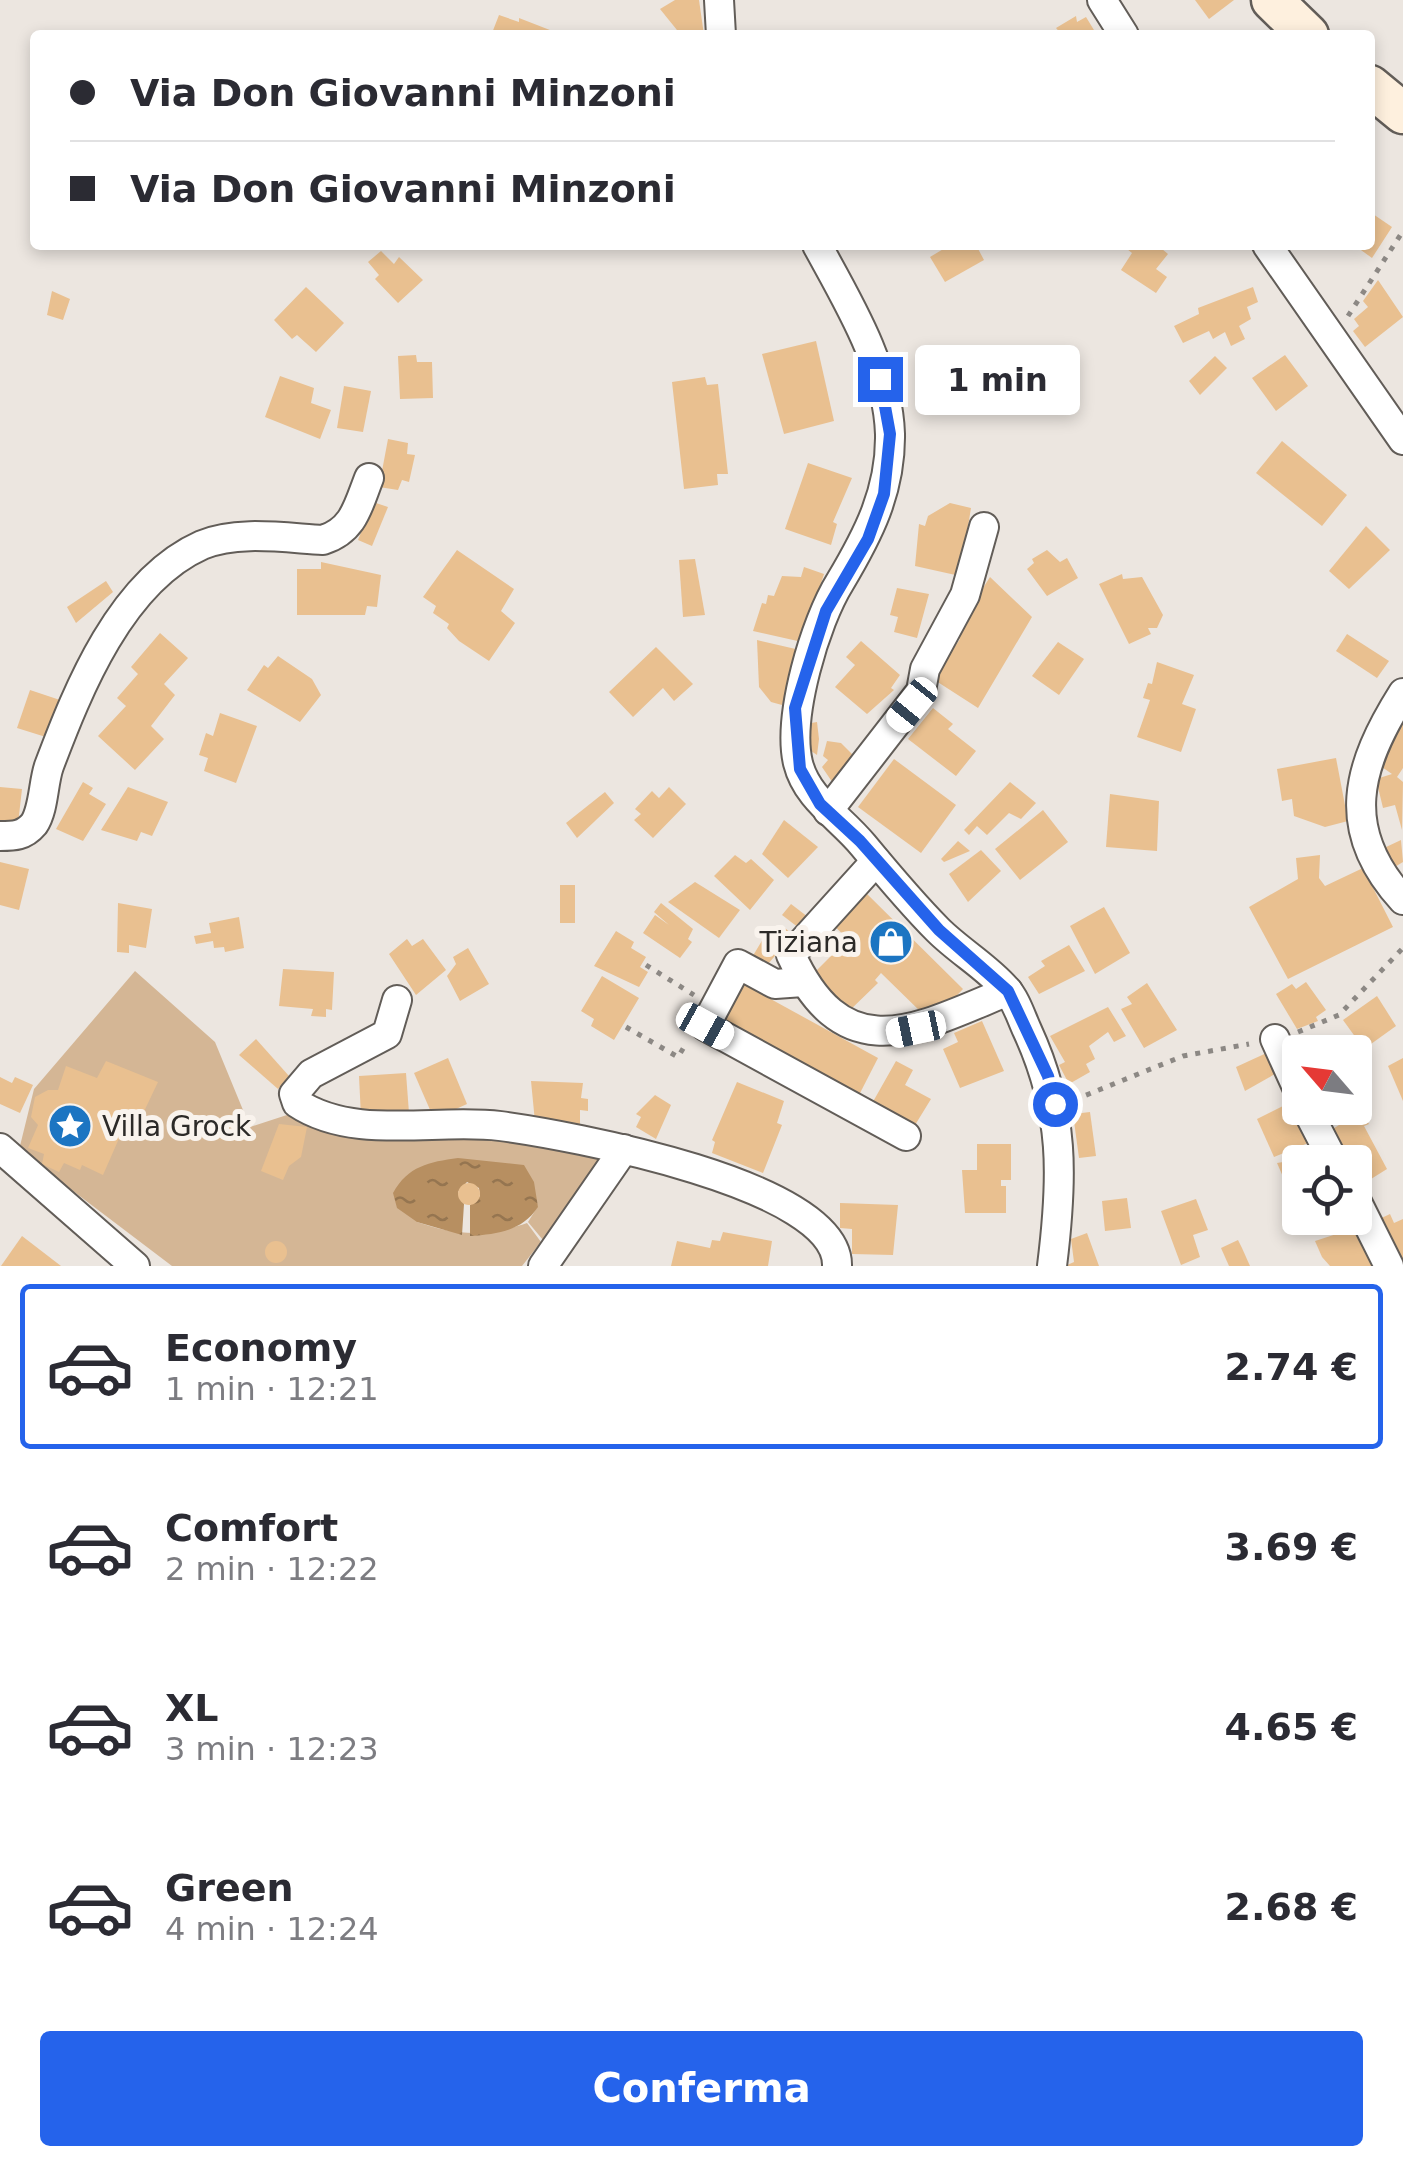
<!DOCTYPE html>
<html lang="it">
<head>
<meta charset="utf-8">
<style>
	:root { --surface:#fff; --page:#f7f7f7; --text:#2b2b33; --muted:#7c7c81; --line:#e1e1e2; --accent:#2563eb }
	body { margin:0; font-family:"DejaVu Sans",sans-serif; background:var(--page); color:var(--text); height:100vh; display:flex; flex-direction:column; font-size:38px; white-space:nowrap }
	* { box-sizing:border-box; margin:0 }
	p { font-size:32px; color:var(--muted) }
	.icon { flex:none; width:55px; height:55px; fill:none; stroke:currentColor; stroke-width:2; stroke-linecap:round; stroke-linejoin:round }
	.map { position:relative; height:1266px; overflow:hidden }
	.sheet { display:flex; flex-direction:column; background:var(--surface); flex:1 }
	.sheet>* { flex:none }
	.hud { position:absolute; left:30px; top:30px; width:1345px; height:220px; border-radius:10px; box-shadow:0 5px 15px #0003; display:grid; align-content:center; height:220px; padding:0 40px; background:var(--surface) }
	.needle { width:65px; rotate:298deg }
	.controls { position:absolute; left:1282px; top:1035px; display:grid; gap:20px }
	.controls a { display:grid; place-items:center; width:90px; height:90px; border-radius:10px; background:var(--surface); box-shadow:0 5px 15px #0003; font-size:50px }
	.end { position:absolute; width:45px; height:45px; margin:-22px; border:12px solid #2563eb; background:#fff; box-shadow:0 0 0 5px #fff }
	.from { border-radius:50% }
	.bubble { position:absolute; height:70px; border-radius:10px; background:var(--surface); box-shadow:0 5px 15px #0003; font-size:32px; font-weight:700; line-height:70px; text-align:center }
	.car { position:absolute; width:30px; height:60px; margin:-30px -15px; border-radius:12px; box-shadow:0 0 8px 2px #0007; background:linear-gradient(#fff 24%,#345 0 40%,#fff 0 76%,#345 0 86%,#fff 0) }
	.hud b { display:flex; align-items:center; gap:35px; height:95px; font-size:38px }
	.hud b+b { border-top:2px solid var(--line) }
	.hud i { width:25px; height:25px; background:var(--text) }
	ul { padding:18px 0 0; list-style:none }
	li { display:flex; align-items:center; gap:30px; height:165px; margin:0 20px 15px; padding:0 20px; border:5px solid transparent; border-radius:10px }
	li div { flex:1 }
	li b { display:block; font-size:38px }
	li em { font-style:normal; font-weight:700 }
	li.selected { border-color:var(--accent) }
	li>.icon { width:90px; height:90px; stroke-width:1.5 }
	.button { display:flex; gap:20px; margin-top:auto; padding:20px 40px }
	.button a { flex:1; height:115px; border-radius:10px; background:var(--accent); color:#fff; font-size:40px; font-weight:700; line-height:115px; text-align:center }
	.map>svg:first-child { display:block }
	.green { fill:#d4b695 }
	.water { fill:url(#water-ripples) }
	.building { fill:#e9c090 }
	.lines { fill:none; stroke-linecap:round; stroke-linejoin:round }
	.street-casing { stroke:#625d58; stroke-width:32 }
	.secondary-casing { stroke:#625d58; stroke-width:45 }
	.path { stroke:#8c8884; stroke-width:5; stroke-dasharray:5 8; stroke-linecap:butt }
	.street { stroke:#fff; stroke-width:28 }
	.secondary { stroke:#fef0de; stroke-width:40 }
	.route { stroke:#2563eb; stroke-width:12 }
	.labels { text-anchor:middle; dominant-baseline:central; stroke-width:10; stroke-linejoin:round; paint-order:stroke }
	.poi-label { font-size:28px; fill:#2c2a28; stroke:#f9f3ed; text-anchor:end }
</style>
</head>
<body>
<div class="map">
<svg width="1403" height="1266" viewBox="0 0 1403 1266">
	<defs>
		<pattern id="water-ripples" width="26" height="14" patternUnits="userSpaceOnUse" patternTransform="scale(2.5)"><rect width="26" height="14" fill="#b78f61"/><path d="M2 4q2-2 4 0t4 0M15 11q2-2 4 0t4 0" fill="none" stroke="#957550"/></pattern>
	</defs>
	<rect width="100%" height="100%" fill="#ece6e0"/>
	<path class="green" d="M135 971 215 1042 250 1127 290 1114 609 1155 543 1240 528 1222 538 1206 458 1158 417 1222C458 1236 486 1237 527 1223L541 1242 522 1266H172L19 1150 34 1089Z"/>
	<path class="water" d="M458 1158 524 1165 534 1182 538 1207C522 1231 498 1234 470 1236V1205L480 1196 479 1188 467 1182 458 1192 464 1204 462 1235 417 1222 397 1208 393 1193C408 1166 429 1162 458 1158Z"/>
	<g class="building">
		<polygon points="675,0 699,0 704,35 681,35 660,9"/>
		<polygon points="1195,0 1234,0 1209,19"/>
		<polygon points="499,15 519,22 519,18 555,32 498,35 492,33"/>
		<polygon points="1076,16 1077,22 1086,17 1097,35 1062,35 1056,28"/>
		<polygon points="1370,212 1392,227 1372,258 1354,245 1370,245"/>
		<polygon points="950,245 976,245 984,260 945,282 930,257"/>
		<polygon points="1122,245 1165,245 1162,249 1168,254 1156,269 1167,277 1156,293 1121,270 1132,253"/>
		<polygon points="381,251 394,264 399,257 423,280 398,303 375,279 379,275 368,262"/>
		<polygon points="1378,280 1403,317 1365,347 1353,331 1359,326 1354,319 1368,307 1363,301"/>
		<polygon points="306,287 344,323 316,352 297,335 292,339 274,320"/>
		<polygon points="1253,287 1258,302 1247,307 1251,319 1239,326 1245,339 1231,346 1225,332 1213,339 1209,331 1183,343 1174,326 1199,314 1198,308"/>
		<polygon points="52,291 70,299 63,320 47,315"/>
		<polygon points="816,341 834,421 784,434 762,354"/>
		<polygon points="416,355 417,362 432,362 433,398 400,399 398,356"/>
		<polygon points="1285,355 1308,386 1276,411 1252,378"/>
		<polygon points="1215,356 1227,368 1200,395 1189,381"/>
		<polygon points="280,376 314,388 311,403 331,410 320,439 265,417"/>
		<polygon points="705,377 707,385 718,384 728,474 717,474 718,485 684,489 672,382"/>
		<polygon points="344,386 371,391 363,432 337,428"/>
		<polygon points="388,439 408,443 407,454 415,455 409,482 402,480 398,490 379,487"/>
		<polygon points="1282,441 1347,495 1322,526 1256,473"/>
		<polygon points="808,463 852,478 833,522 837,524 831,545 785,529"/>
		<polygon points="373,502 388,507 372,546 358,540"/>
		<polygon points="950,503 971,508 960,576 915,566 919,524 925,526 928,516"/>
		<polygon points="1366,526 1390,550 1349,589 1329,571"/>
		<polygon points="457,550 514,589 501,611 515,623 489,661 459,641 447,628 449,624 433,613 436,606 423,597"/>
		<polygon points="1047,550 1060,562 1067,558 1078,578 1047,596 1027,569 1034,563 1032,559"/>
		<polygon points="695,559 705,615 683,617 679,560"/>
		<polygon points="321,562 381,575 377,607 367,606 365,615 297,615 297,569 321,569"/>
		<polygon points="804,567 824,574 802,642 753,631 762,603 766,604 768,595 774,596 782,576 801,577"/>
		<polygon points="1122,574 1123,579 1142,577 1163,615 1157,628 1148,628 1151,634 1129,644 1099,584"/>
		<polygon points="990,577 1032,617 978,708 933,679 960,639 953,635"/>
		<polygon points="106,581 113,592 76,623 67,607"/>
		<polygon points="897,588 929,594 917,638 894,632 898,617 890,615"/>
		<polygon points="160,633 188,658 164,684 175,695 151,726 164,739 135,770 98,736 126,706 117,698 138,674 131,667"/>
		<polygon points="1347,634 1389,661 1377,678 1336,651"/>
		<polygon points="757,640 800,650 782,705 771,702 759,687"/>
		<polygon points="861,641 900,675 891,688 894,690 867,714 835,687 855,665 846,657"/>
		<polygon points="1058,642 1084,659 1059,695 1032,676"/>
		<polygon points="656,647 693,684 674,701 663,688 633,717 609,692"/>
		<polygon points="278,656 312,679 321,695 300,722 247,690 264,665 268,668"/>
		<polygon points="1157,662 1194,675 1182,704 1196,709 1181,752 1137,737 1150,700 1143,698 1148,683 1152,684"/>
		<polygon points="30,690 60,700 49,738 17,728"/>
		<polygon points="933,708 953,724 948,729 976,751 956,776 908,739"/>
		<polygon points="220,713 257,726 236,783 204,771 208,758 199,755 206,733 213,736"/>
		<polygon points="1403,714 1403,768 1397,777 1403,782 1402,830 1395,805 1383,808 1376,779 1392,774 1379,765"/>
		<polygon points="817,722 819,739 817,755 801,744 800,725"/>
		<polygon points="827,741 841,743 858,760 837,789 822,767 828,760 823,756"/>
		<polygon points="1336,758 1348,821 1325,827 1294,816 1292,799 1282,801 1277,769"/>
		<polygon points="894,759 956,805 921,853 858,807"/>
		<polygon points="83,782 93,788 89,794 106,804 83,841 56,829"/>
		<polygon points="1010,782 1036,803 1021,819 1009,813 987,835 977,826 969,835 964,830"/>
		<polygon points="0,787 22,789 18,824 0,824"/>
		<polygon points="128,787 168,802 152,836 141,832 137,841 101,830"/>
		<polygon points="669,787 686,804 653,838 634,820 641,814 635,809 652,791 659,798"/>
		<polygon points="605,792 614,803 577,838 566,823"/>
		<polygon points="1110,794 1159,801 1157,851 1106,847"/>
		<polygon points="1043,810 1068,842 1020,880 995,849"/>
		<polygon points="784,820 818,847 788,878 762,854"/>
		<polygon points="1401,840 1403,862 1393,868 1384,848"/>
		<polygon points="958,841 970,851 944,862 941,859"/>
		<polygon points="981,850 1001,871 968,902 949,874"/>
		<polygon points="735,855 746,863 751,859 774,880 750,910 714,876"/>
		<polygon points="1320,855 1319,878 1325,886 1363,868 1393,927 1288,979 1249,907 1298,879 1296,858"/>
		<polygon points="0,862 29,869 19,910 0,905"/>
		<polygon points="695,882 740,910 719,938 668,902"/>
		<rect x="560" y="885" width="15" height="38"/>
		<polygon points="863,890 963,989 942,1011 935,1005 924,1015 881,973 875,980 878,983 847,1013 811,976 848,939 831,923"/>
		<polygon points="118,903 152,909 146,948 129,945 129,953 117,952"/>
		<polygon points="661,903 693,929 688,939 692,942 680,958 643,933 655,915 669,925 654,912"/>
		<polygon points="791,904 808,917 799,928 782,915"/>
		<polygon points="1104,907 1130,953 1095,974 1070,926"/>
		<polygon points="239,917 244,948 225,952 224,947 214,948 213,941 196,944 194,936 211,933 209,923"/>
		<polygon points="785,928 793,935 768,964 751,959 766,934 775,941"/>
		<polygon points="616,931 634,942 631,948 646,957 640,967 648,972 639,987 594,966"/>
		<polygon points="407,939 412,946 423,939 446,970 416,995 389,954"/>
		<polygon points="1069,945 1085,971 1039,994 1028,977 1045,966 1041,961"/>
		<polygon points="468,948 489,984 460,1001 447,976 456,964 453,957"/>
		<polygon points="283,969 334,972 332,1010 326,1009 326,1017 311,1016 313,1009 279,1006"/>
		<polygon points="602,976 639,998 614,1040 591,1026 594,1019 581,1011"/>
		<polygon points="738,981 878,1058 858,1097 718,1019"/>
		<polygon points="1306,982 1326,1010 1316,1017 1318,1021 1297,1029 1276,994 1292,984 1296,989"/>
		<polygon points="1147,983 1177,1030 1144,1048 1121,1009 1132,1004 1127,997"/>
		<polygon points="1377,996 1396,1026 1364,1049 1343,1020"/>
		<polygon points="1108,1007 1126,1036 1114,1042 1108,1032 1089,1046 1095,1059 1086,1064 1090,1072 1069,1084 1059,1065 1065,1062 1050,1036"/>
		<polygon points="982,1021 1004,1071 960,1088 943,1049 958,1042 954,1033"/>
		<polygon points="256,1039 289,1076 278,1089 239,1055"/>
		<polygon points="1273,1050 1282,1070 1245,1091 1236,1067"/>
		<polygon points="448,1058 467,1104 434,1119 414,1073"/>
		<polygon points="1403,1058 1403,1101 1388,1066"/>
		<polygon points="106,1061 158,1082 139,1122 128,1118 103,1175 82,1165 80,1170 64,1163 59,1172 42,1164 44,1154 28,1148 38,1125 31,1117 35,1097 48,1090 58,1090 66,1066 97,1078"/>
		<polygon points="896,1061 913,1070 905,1085 931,1099 912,1130 870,1107"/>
		<polygon points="406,1073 409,1113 361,1117 359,1076"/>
		<polygon points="0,1077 12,1083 15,1077 33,1085 20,1113 0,1104"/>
		<polygon points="531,1081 583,1083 581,1098 588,1099 588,1111 580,1110 580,1125 535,1122"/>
		<polygon points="737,1082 784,1101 777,1123 782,1125 763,1173 712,1153 715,1142 712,1140"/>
		<polygon points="655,1095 671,1105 656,1139 636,1127 641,1117 636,1114"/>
		<polygon points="1291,1102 1313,1141 1274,1157 1257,1119"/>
		<polygon points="1361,1111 1369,1124 1364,1126 1387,1169 1371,1179 1362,1160 1340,1162 1328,1132"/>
		<polygon points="1090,1112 1096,1156 1079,1158 1073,1114"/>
		<polygon points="279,1124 307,1127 301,1157 289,1166 283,1180 261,1171"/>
		<polygon points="977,1144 1011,1144 1011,1180 1001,1180 1001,1186 1006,1186 1006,1213 965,1213 962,1170 977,1170"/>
		<polygon points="1318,1147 1325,1162 1300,1162 1300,1191 1291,1195 1277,1163 1301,1159 1299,1155"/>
		<circle cx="469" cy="1194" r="11"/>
		<polygon points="1127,1198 1131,1228 1105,1231 1102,1201"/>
		<polygon points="1196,1199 1208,1230 1193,1235 1200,1257 1181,1265 1161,1211"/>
		<polygon points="840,1203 898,1205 893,1255 852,1254 852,1229 840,1228"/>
		<polygon points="1390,1214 1394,1223 1403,1219 1403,1262 1394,1266 1373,1222"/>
		<polygon points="1355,1228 1358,1237 1367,1234 1383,1266 1330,1266 1322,1257 1315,1241"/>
		<polygon points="723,1232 772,1241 768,1266 671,1266 677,1241 710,1248 712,1240 720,1241"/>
		<polygon points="1087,1233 1099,1266 1065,1266 1074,1262 1071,1239"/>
		<polygon points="22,1236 61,1266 1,1266"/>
		<polygon points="1238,1240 1242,1248 1250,1266 1229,1266 1221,1248"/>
		<circle cx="276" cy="1252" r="11"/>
	</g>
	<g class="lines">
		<defs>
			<g id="street">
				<polyline points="719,0 721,35"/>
				<polyline points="1102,0 1124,35"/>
				<path d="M817 245C848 302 888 367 890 434 891 491 868 535 840 582 815 622 787 717 798 763 807 799 840 817 863 845 887 874 911 903 938 930 959 951 987 967 1006 989 1016 1000 1021 1017 1027 1030 1065 1112 1063 1178 1052 1266"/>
				<polyline points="1267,245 1403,440"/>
				<path d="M1403 693C1357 766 1338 829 1403 900"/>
				<polyline points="828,811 921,691 925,669 965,595 984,527"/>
				<path d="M0 836C14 836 24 836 34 824 44 809 43 783 49 766 78 689 121 581 202 545 237 530 286 538 323 540 354 530 358 506 369 478"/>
				<path d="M876 861 791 955C845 1072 918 1028 1008 991"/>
				<polyline points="803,982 775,984 738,964 705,1026 906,1136"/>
				<path d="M397 1000 387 1034 311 1074 294 1094 297 1103C354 1141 437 1118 500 1126 567 1135 840 1184 837 1266"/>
				<polyline points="1275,1039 1300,1094"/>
				<polyline points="1306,1108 1334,1162"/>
				<polyline points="0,1148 135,1266"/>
				<polyline points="1355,1198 1389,1266"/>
				<polyline points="543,1266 624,1149"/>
			</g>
			<g id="secondary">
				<polyline points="1272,0 1308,35"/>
				<polyline points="1370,86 1403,113"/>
			</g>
		</defs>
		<use href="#street" class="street-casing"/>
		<use href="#secondary" class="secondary-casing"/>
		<g class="path">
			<polyline points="1348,316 1403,231"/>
			<polyline points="646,965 694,995"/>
			<polyline points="626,1027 678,1057 687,1042"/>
			<polyline points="1298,1032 1339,1015 1403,948"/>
			<polyline points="1074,1100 1183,1056 1249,1044"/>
		</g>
		<use href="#street" class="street"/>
		<use href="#secondary" class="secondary"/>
	</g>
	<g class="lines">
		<polyline class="route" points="880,379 890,434 884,494 868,539 826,611 795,708 800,769 820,804 860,841 939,930 1008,991 1048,1076 1055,1104"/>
	</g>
	<defs>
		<symbol id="shop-disc" viewBox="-11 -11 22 22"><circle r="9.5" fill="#1c75c2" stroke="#f9f3ed"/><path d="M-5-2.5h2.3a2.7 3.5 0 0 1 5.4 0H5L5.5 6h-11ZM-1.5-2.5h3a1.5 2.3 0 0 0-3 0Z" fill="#fff"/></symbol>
		<symbol id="sight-disc" viewBox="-11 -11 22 22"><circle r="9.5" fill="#1c75c2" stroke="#f9f3ed"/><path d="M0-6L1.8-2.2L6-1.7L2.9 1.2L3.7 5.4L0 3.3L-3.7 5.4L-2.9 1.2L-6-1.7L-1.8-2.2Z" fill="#fff"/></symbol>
	</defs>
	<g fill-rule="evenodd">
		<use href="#shop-disc" x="866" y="917" width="50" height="50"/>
		<use href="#sight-disc" x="45" y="1101" width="50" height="50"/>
	</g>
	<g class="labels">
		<g class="poi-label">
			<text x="858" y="942">Tiziana</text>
			<text x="102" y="1126" text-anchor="start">Villa Grock</text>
		</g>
	</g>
</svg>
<div class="controls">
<a><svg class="needle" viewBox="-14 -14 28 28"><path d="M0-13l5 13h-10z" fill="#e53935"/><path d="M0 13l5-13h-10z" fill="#7c7c81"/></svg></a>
<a><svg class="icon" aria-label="locate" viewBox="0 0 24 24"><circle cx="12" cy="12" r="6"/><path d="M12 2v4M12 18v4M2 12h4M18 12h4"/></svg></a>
</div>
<i class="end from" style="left:1055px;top:1104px"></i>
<i class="end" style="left:880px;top:379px"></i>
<div class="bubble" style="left:915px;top:345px;width:165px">1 min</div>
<i class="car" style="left:912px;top:705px;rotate:219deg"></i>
<i class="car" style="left:705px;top:1026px;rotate:119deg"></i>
<i class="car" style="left:916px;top:1029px;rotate:258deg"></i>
<div class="hud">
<b><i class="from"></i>Via Don Giovanni Minzoni</b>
<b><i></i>Via Don Giovanni Minzoni</b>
</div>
</div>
<section class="sheet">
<ul>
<li class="selected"><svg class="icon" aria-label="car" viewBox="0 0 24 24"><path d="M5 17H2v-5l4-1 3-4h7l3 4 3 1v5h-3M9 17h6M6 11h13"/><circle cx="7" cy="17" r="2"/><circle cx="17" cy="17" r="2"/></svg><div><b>Economy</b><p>1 min · 12:21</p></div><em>2.74 €</em></li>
<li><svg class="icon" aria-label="car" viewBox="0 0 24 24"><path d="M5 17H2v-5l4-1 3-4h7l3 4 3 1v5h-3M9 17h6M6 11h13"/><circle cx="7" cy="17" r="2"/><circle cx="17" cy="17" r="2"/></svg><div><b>Comfort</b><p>2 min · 12:22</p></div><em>3.69 €</em></li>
<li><svg class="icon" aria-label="car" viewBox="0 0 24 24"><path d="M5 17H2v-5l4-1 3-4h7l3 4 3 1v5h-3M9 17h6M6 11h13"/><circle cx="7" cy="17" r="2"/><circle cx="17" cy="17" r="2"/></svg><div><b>XL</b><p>3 min · 12:23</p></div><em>4.65 €</em></li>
<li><svg class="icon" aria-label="car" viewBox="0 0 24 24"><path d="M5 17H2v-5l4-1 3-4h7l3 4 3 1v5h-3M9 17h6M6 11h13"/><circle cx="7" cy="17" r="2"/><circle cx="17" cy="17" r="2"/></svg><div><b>Green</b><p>4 min · 12:24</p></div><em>2.68 €</em></li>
</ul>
<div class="button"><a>Conferma</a></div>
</section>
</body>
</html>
